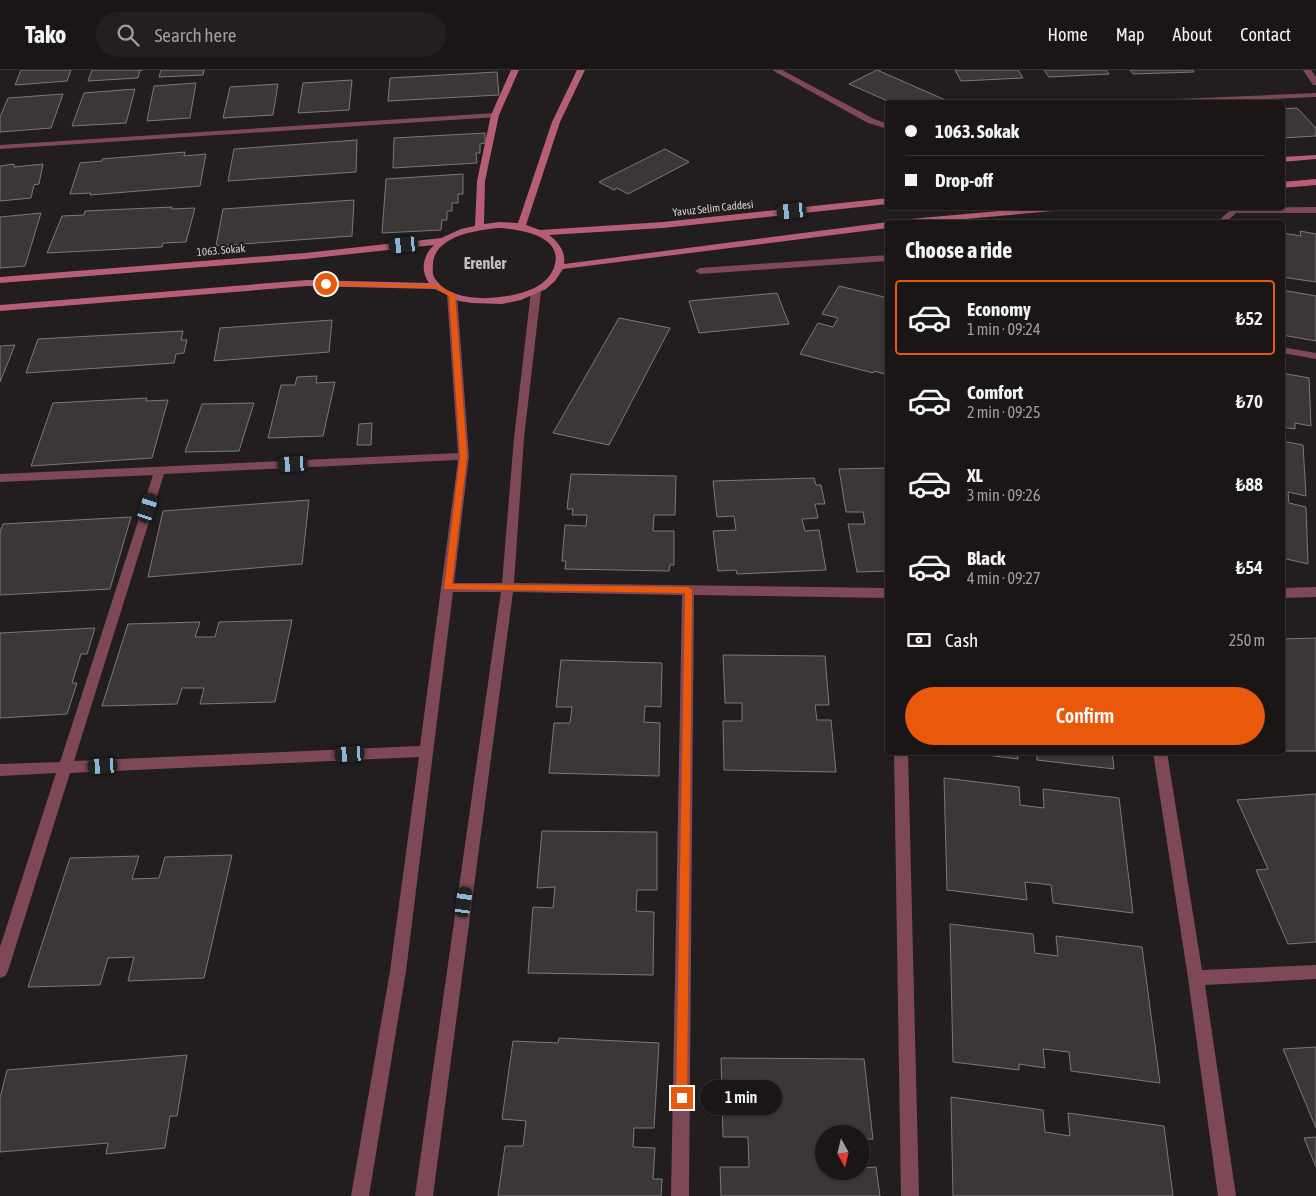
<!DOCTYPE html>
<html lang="en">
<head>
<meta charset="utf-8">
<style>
	:root { --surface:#1a1616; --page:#231f1f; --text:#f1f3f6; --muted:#9f9fa1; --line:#383535; --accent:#ea580c }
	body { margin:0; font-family:"Asap Condensed",sans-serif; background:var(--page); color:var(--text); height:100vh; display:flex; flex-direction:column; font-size:19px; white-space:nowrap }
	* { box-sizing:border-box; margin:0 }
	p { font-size:16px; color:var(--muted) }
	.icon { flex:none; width:28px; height:28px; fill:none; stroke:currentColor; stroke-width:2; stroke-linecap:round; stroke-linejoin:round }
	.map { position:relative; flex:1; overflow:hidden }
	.side { position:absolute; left:885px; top:150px; width:400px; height:535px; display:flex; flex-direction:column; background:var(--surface); border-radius:5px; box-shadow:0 1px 4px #0004,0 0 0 1px var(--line) }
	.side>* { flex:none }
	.top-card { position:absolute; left:885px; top:30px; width:400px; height:110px; border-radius:5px; box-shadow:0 1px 4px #0004,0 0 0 1px var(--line); display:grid; align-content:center; height:110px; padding:0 20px; background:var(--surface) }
	.needle { width:32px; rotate:172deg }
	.controls { position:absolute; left:815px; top:1055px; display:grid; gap:10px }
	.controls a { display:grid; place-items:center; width:55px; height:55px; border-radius:50%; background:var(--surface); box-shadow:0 1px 4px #0004,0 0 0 1px var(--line); font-size:25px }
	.end { position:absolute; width:22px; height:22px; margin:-11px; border:6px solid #ea580c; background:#fff; box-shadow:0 0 0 2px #fff }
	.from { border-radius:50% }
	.bubble { position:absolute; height:35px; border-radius:18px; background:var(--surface); box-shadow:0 1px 4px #0004,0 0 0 1px var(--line); font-size:16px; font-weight:600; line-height:35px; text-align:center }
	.car { position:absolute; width:15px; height:30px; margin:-15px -8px; border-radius:6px; box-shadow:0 0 4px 1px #0007; background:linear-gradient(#222 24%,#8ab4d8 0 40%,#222 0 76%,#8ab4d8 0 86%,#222 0) }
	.top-card b { display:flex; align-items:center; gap:18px; height:48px; font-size:19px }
	.top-card b+b { border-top:1px solid var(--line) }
	.top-card i { width:12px; height:12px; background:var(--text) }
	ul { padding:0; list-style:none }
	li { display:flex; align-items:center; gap:15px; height:75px; margin:0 10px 8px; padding:0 10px; border:2px solid transparent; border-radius:5px }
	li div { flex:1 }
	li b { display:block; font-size:19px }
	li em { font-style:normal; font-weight:600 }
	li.on { border-color:var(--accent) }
	li>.icon { width:45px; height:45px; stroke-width:1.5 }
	h2 { padding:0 20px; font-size:22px; line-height:60px }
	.pay { display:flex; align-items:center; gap:12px; height:55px; padding:0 20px; font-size:19px }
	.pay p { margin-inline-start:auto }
	.button { display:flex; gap:10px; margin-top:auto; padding:10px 20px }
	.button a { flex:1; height:58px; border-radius:30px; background:var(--accent); color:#fff; font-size:20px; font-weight:600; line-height:58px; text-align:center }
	header { display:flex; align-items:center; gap:30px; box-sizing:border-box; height:70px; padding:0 25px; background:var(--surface); border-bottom:1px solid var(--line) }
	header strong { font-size:24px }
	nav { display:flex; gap:28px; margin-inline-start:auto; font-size:18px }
	.search { width:350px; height:45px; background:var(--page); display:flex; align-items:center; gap:12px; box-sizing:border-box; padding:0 18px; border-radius:28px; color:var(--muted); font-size:19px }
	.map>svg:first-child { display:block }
	.building { fill:#3b3637; stroke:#7d7778 }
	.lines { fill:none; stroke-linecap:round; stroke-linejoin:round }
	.street { fill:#7f4856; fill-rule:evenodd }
	.secondary { fill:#b55e76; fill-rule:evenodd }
	.route { fill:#ea580c }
	.labels { text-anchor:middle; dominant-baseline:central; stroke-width:4.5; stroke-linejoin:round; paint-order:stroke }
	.far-street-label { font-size:11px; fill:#d3d0d1; stroke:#221d1e }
	.far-district-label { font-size:16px; font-weight:bold; fill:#c4bebf; stroke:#221d1e }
</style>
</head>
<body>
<header>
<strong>Tako</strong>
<div class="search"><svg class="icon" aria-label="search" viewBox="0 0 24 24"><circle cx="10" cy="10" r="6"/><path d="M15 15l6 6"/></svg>Search here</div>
<nav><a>Home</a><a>Map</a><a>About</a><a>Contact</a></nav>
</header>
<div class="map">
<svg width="1316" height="1126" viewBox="0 0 1316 1126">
	<rect width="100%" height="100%" fill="#221d1e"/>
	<g class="building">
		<polygon points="21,0 71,0 67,11 15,15"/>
		<polygon points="92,0 143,0 140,0 138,8 88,11"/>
		<polygon points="161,0 204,0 203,5 159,7"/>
		<polygon points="877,0 950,32 890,32 849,14"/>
		<polygon points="955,0 1018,0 1023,8 961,11"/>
		<polygon points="1044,0 1106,0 1109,4 1049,7"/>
		<polygon points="1130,0 1193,0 1194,2 1133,4"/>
		<polygon points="497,2 499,25 388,31 390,8"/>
		<polygon points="352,10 349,40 298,43 303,13"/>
		<polygon points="196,13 190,48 147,51 154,16"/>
		<polygon points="278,14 273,45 223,48 230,17"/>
		<polygon points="135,19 126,53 72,56 84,23"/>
		<polygon points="63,24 51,58 0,62 0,47 8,28"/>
		<polygon points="1297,38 1316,58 1316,66 1282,68 1282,39"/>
		<polygon points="485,63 485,73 480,74 480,83 476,83 477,93 393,98 394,68"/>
		<polygon points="357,70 356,102 228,111 234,79"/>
		<polygon points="665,79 689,92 628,124 617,118 614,120 599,112"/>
		<polygon points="185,82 184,86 206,84 200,116 90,125 91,123 70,124 80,93 102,91 102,89"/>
		<polygon points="14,94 14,97 43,94 39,114 34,115 31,128 0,131 0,96"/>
		<polygon points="463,104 463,124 458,124 458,133 452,133 452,141 447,141 447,150 442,150 441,160 382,163 386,109"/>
		<polygon points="354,130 352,166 216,176 223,139"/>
		<polygon points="172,137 171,139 195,138 186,172 163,173 162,177 47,183 62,146 84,145 85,141"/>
		<polygon points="41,143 25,196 0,198 0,147"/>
		<polygon points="1300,161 1316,164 1316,212 1282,207 1282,163 1301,166"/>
		<polygon points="839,216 888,228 888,305 874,301 873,303 800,284 818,253 833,257 838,248 822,244"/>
		<polygon points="1282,220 1316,226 1316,271 1282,265"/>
		<polygon points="777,223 789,254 699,263 689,231"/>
		<polygon points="619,248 670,258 609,375 553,363"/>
		<polygon points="332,250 329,282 214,291 220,258"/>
		<polygon points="183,261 181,270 187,270 184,283 176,284 174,293 26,303 38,269"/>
		<polygon points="15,275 0,312 0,276"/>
		<polygon points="1282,303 1309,308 1311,356 1295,353 1295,359 1282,357"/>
		<polygon points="317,306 316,313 335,312 323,366 268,368 281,315 295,315 297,307"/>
		<polygon points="147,328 146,331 168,330 152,388 31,396 53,333"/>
		<polygon points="254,333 239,381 185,382 202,334"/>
		<polygon points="372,353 371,375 357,375 359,354"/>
		<polygon points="1282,371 1303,375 1306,426 1288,422 1289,433 1306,437 1308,494 1282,488"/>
		<polygon points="888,398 888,501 857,502 848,454 865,454 863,442 846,442 839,399"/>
		<polygon points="571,404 676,406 675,445 654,445 653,461 674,461 674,495 670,495 669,501 565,499 566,491 562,491 565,455 586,456 587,445 572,445 573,439 567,439"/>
		<polygon points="814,408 816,415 821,415 825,434 815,434 818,448 802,449 805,461 819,460 826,500 737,504 736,500 718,501 713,461 736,460 734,446 717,447 713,411"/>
		<polygon points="309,430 302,494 148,507 163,441"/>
		<polygon points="131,447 110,519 0,525 0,462 3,454"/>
		<polygon points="292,550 275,632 200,634 204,618 182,618 177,634 102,636 128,554 200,552 195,567 215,567 219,552"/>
		<polygon points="95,558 87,584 81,584 72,613 77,613 67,644 0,648 0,563"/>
		<polygon points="1316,568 1316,681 1282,681 1282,569"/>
		<polygon points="723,585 825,586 829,635 815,635 817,650 831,650 836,702 724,700 723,651 742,651 742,633 725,633"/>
		<polygon points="561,590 662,593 661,637 645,636 644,652 660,653 659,706 549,703 554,653 570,653 572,637 556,637"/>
		<polygon points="962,682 1017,682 1018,689"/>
		<polygon points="1037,682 1112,682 1114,699 1037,690"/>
		<polygon points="944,708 1019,717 1020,735 1044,738 1043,719 1119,728 1133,843 1053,833 1051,815 1025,812 1027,830 947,820"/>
		<polygon points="1316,724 1316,872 1288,874 1256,800 1268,799 1237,730"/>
		<polygon points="542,761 657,762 657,820 637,820 636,841 654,842 653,905 528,903 533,837 553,838 555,817 537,818"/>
		<polygon points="232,785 204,908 128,911 134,887 108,888 100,915 28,917 70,788 139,786 132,809 159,808 165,787"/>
		<polygon points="950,854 1033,864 1035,883 1058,886 1056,866 1142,877 1160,1013 1071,1001 1069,982 1043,979 1045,998 1019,994 1019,1000 953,992"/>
		<polygon points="559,968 659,973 654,1058 634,1058 633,1077 655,1078 653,1109 662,1109 661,1126 498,1126 505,1076 523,1076 526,1051 502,1049 513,971 558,973"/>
		<polygon points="1316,977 1316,1058 1283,979"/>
		<polygon points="187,985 177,1046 170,1046 165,1078 106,1084 108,1073 0,1082 0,1028 7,1000"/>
		<polygon points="721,988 864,989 873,1069 861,1069 861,1064 824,1064 824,1101 861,1101 861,1098 876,1097 880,1126 721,1126 720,1097 749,1097 748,1067 723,1067"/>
		<polygon points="951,1027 1043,1040 1045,1062 1070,1066 1068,1043 1164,1056 1173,1126 953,1126"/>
		<polygon points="1316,1067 1316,1097 1304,1068"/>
	</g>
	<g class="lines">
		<g class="street">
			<polygon points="772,0 782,0 874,49 888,54 888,59 868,53"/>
			<polygon points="1303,0 1311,0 1316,7 1316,15 1313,15"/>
			<polygon points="1316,23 1316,27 1196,32 1149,32 1153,30"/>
			<polygon points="495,43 498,43 498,47 0,79 0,75"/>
			<polygon points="1316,137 1316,143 1236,143 1226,152 1217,152 1233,138"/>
			<polygon points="888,185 888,191 700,204 695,201 700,198"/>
			<path d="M536 218 541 221 524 368 514 513 888 518V528L694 525 689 1126H671L682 525 513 522 433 1126H415L501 522H453L406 901 369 1126H351L390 901 419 687 70 703 8 901 5 906 0 908V877L56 703 0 706V694L60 692 153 405 0 412V404L458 383 447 225 452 222 457 225 469 386 454 513H502L514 368 531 221ZM458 390 420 676 74 691 164 404Z"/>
			<polygon points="1282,277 1316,283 1316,289 1282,283"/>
			<polygon points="1316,517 1316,527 1282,528 1282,518"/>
			<polygon points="894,682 908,682 919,1126 901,1126"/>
			<polygon points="1153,682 1167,682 1202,900 1316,895 1316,909 1205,915 1236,1126 1218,1126 1188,908"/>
		</g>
		<g class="secondary">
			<path d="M511 0H519L499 45 485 111 484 154 499 152 518 153 552 52 577 0H585L560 52 526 155 540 160 663 152 888 128V134L663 158 549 165C558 172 566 181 564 194L888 152V158L563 199 555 211 546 219 521 230 502 234 472 233 459 231 435 219 307 216 0 241V235L307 210 429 213C420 201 423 185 434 175L305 189 0 213V207L305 183 441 168 461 159 475 156 477 111 491 45ZM499 158C518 159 562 165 555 194 553 204 545 212 536 217 512 230 451 237 434 207 432 203 433 197 433 193 436 165 478 160 499 158Z"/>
			<polygon points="1316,85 1316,89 1282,92 1282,87"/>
			<polygon points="1316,109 1316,115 1282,118 1282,112"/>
			<polygon points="1031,138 1057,138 1053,141 932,152 906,152 910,149"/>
		</g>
	</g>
	<polygon class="route" points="326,212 437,215 455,225 467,386 452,514 688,517 692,520 687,1028 685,1032 682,1034 678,1032 676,1028 685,523 444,519 460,386 449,226 436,218 323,215"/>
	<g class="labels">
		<g class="far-street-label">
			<text transform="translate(713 138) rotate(-6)">Yavuz Selim Caddesi</text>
			<text transform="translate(221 180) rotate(-5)">1063. Sokak</text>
		</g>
		<g class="far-district-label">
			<text x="485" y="193">Erenler</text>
		</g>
	</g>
</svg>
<div class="controls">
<a><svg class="needle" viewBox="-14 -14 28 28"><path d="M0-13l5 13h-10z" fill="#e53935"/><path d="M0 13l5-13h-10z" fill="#9f9fa1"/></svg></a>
</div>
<i class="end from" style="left:326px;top:214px"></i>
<i class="end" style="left:682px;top:1028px"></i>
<div class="bubble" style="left:700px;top:1010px;width:82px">1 min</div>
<i class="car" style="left:792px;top:141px;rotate:264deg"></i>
<i class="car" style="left:404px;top:175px;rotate:264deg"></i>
<i class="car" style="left:293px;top:394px;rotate:267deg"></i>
<i class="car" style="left:148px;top:438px;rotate:18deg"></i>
<i class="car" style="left:350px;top:684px;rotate:267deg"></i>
<i class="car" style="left:103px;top:696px;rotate:267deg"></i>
<i class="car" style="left:464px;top:832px;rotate:8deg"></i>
<div class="top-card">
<b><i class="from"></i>1063. Sokak</b>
<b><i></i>Drop-off</b>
</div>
<section class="side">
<h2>Choose a ride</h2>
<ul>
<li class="on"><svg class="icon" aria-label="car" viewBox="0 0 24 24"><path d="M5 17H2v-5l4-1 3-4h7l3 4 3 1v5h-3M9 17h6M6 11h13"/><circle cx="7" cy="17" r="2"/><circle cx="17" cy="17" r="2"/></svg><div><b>Economy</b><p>1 min · 09:24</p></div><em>₺52</em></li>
<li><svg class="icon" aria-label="car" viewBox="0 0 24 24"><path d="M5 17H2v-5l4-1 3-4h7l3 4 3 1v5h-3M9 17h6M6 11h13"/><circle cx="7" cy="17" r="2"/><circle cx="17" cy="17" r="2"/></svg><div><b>Comfort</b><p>2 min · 09:25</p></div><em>₺70</em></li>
<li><svg class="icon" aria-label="car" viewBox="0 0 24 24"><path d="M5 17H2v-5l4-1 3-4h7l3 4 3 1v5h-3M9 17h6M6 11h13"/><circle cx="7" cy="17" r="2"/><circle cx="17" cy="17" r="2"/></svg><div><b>XL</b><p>3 min · 09:26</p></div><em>₺88</em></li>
<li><svg class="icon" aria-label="car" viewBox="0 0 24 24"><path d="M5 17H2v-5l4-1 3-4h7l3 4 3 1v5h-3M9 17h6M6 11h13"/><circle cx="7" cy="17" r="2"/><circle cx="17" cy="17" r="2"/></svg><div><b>Black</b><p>4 min · 09:27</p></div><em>₺54</em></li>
</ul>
<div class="pay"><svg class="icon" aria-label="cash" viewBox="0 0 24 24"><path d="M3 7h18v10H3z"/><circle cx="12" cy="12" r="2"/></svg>Cash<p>250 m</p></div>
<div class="button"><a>Confirm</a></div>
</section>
</div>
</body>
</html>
